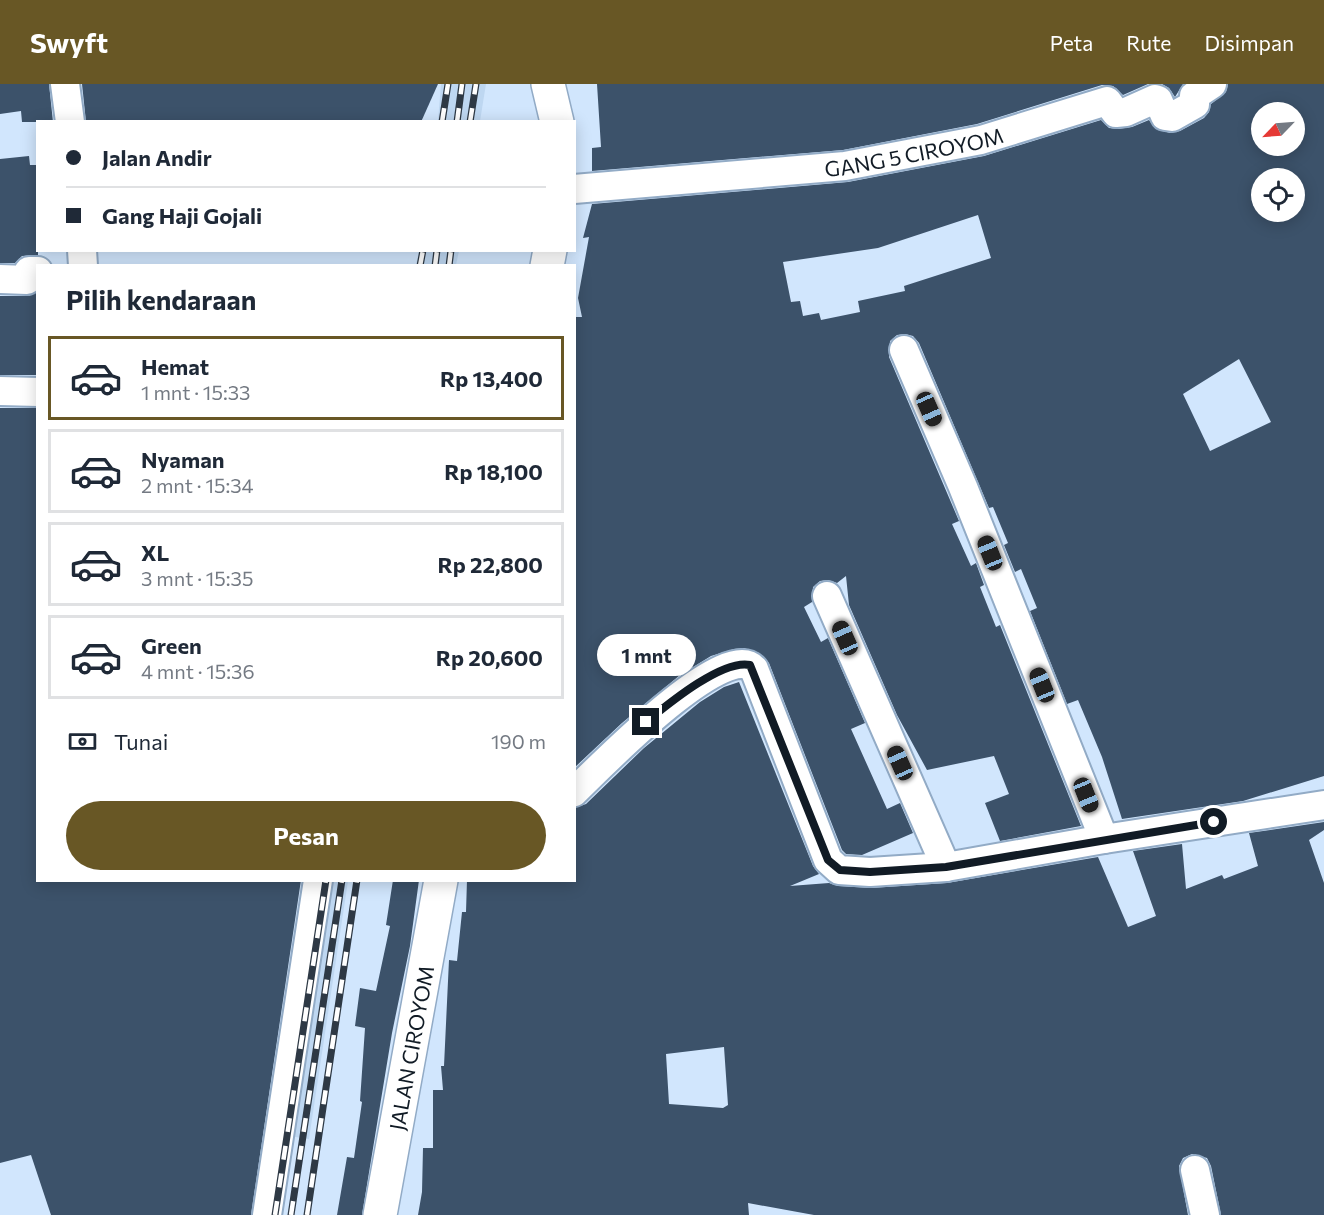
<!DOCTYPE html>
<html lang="id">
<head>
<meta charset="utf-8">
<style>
	:root { --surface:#fff; --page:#f2f2f3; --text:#1f2937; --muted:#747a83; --line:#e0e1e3; --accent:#685725 }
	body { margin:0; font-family:Commissioner,sans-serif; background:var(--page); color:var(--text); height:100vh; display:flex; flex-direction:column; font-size:22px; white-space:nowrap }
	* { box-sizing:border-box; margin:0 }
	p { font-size:20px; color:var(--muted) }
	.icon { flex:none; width:33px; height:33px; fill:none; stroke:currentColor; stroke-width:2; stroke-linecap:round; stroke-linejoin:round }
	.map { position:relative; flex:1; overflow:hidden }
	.side { position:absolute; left:36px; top:180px; width:540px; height:618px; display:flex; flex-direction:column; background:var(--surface); border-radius:0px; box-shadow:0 3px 15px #0003 }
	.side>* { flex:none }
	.hud { position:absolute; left:36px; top:36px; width:540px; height:132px; border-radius:0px; box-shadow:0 3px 15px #0003; display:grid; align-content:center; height:132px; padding:0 30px; background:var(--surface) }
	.needle { width:39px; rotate:245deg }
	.controls { position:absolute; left:1251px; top:18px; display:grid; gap:12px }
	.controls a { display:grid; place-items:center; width:54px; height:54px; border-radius:50%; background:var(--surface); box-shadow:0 3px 15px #0003; font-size:30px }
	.end { position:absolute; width:27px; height:27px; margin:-14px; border:8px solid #111b25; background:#fff; box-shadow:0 0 0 3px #fff }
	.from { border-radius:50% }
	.bubble { position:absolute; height:42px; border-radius:21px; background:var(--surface); box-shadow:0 3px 15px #0003; font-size:20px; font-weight:700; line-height:42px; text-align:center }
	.car { position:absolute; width:18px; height:36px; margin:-18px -9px; border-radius:8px; box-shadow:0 0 4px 2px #0007; background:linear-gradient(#222 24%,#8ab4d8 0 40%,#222 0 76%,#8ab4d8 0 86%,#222 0) }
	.hud b { display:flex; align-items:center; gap:21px; height:57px; font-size:22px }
	.hud b+b { border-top:2px solid var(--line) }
	.hud i { width:15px; height:15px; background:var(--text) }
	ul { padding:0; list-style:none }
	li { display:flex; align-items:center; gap:18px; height:84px; margin:0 12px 9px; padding:0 18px; border:3px solid var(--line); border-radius:0px }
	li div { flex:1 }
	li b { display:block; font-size:22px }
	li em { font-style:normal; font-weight:700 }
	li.selected { border-color:var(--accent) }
	li>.icon { width:54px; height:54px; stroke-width:1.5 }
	h2 { padding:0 30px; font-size:27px; line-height:72px }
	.pay { display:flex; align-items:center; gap:15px; height:66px; padding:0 30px; font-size:22px }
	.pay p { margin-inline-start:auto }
	.cta { display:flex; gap:12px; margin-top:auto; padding:12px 30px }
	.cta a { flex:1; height:69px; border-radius:36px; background:var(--accent); color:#fff; font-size:24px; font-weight:700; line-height:69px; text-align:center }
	header { display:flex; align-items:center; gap:36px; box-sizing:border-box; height:84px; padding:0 30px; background:var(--accent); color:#fff }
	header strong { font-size:28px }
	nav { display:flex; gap:33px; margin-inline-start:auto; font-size:21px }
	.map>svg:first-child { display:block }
	.built { fill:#bed7f1 }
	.building { fill:#3c526a; fill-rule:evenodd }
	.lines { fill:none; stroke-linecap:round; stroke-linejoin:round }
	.minor-casing { stroke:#92abc6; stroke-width:32 }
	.secondary-casing { stroke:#92abc6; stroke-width:36 }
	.minor { stroke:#fff; stroke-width:28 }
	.secondary { stroke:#fff; stroke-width:33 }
	.rail-casing { stroke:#2e3945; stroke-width:7 }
	.rail { stroke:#fff; stroke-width:4.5; stroke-dasharray:14; stroke-linecap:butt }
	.route { stroke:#111b25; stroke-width:8 }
	.labels { text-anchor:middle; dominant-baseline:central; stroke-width:6; stroke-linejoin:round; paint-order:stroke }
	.street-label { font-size:21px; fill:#111b25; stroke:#fff }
</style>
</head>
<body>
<header>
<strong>Swyft</strong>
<nav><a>Peta</a><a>Rute</a><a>Disimpan</a></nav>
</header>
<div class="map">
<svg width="1324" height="1131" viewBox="0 0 1324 1131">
	<rect width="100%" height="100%" fill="#d1e6fd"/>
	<g class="built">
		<polygon points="441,0 486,0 480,37 438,37"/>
		<polygon points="419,167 459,167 456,181 416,181"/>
		<polygon points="321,797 348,797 309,1055 282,1051"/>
	</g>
	<g class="building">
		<polygon points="0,0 49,0 53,38 22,38 21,27 0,30"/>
		<polygon points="82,0 438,0 421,38 86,38"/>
		<polygon points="597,0 1148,0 1123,11 1113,2 1102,1 977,40 843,66 592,87 592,64 601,63"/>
		<polygon points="1162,0 1183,0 1175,13 1169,4"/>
		<path d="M1228 0H1324V692L1243 717 1122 735 1102 673 1078 616 1067 620 1030 527 1037 524 1021 485 1015 488 1004 461 1008 459 993 423 989 424 919 259 913 252 905 250 897 251 890 257 889 273 959 437 952 440 971 482 976 479 984 501 980 503 996 543 1000 541 1081 742 1000 757 985 719 1009 710 994 672 927 686 897 631 849 521 846 492 837 499 828 496 820 497 813 503 812 518 804 523 821 558 828 554 865 639 851 645 887 725 900 719 913 749 862 771 846 770 842 766 769 579 759 569 744 564 734 565 711 572 680 591 622 639 574 684V233H582L578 214 589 153 583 154 592 120 848 98 984 72 1101 36 1109 44 1118 45 1132 43 1149 36 1156 45 1170 49 1180 47 1204 34 1209 28 1211 20 1226 8ZM1262 28H1294V62H1262ZM1262 94H1294V128H1262ZM978 131 991 174 904 202 905 207 858 217 860 228 821 236 819 229 803 232 800 217 791 218 783 178 878 164ZM1239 275 1271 338 1210 367 1183 310Z"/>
		<polygon points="29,72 30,81 38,81 38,171 22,172 15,179 0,179 0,75"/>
		<polygon points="38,208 38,291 0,291 0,212 27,212"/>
		<polygon points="0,324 38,324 38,796 301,796 251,1131 51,1131 31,1071 0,1079"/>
		<path d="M739 598 813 782 819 790 790 802 829 799 838 802 871 804 947 799 1098 773 1128 843 1156 832 1133 767 1182 760 1186 805 1222 791 1224 795 1258 782 1249 749 1324 738V746L1309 756 1324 799V1131H1221L1211 1082 1207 1074 1192 1070 1183 1074 1179 1082 1188 1131H814L748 1119 749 1131H418L422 1108 423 1064H433V1006H443L441 982H444L449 876 457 877 462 828H466L467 796H574V724L586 720 644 664 700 618 724 603ZM724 963 728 1021 723 1024 669 1020 666 970Z"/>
		<polygon points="393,796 419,796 410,862 392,949 362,1131 337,1131 347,1073 354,1074 362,1018 360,1017 365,944 355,942 360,904 376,907 390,842 386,841"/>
	</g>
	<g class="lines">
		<defs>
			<g id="minor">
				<polyline points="65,0 70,38"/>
				<path id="s1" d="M574 105 845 82 981 56 1107 17 1116 29 1126 28 1155 15 1158 16 1165 32 1172 33 1195 20 1194 12 1212 0"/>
				<polyline points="82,166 83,182"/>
				<polyline points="0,195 27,196 29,187 38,187"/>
				<polyline points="904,266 963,403 1104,755"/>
				<polyline points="0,307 38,308"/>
				<polyline points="827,512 946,783"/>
				<path d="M574 708C596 687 725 553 754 585L828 776 839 786 870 788 946 783 1104 755 1324 721"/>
				<polyline points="1195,1086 1205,1131"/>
				<polyline points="267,1131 318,796"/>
			</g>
			<g id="secondary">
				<polyline points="548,0 557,38"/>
				<polyline points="547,182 550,166"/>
				<path id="s2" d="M380 1131 441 796"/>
			</g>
		</defs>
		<use href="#minor" class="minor-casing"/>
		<use href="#secondary" class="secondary-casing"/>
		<use href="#minor" class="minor"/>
		<use href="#secondary" class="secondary"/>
		<defs>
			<g id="rail">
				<polyline points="442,38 448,0"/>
				<polyline points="457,38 462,0"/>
				<polyline points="470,38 476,0"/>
				<polyline points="420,182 423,166"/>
				<polyline points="435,182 437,166"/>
				<polyline points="449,182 451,166"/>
				<polyline points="275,1131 326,796"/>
				<polyline points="291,1131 342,796"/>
				<polyline points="307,1131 357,796"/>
			</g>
		</defs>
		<use href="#rail" class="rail-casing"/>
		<use href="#rail" class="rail"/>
	</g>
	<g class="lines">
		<path class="route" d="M646 638C667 621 722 575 750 581L828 776 840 786 870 788 946 783 1214 738"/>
	</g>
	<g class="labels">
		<g class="street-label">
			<text stroke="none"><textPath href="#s1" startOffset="342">GANG 5 CIROYOM</textPath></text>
			<text stroke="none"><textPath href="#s2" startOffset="170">JALAN CIROYOM</textPath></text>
		</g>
	</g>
</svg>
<div class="controls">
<a><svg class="needle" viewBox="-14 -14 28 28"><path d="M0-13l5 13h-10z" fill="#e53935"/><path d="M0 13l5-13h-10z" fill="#747a83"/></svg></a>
<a><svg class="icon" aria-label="locate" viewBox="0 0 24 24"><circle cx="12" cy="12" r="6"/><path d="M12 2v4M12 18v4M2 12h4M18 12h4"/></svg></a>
</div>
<i class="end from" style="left:1214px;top:738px"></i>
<i class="end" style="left:646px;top:638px"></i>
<div class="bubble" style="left:597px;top:550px;width:99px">1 mnt</div>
<i class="car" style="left:929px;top:325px;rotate:156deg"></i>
<i class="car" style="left:990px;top:469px;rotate:338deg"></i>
<i class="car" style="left:845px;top:554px;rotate:336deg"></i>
<i class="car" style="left:1042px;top:601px;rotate:338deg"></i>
<i class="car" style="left:900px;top:679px;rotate:336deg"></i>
<i class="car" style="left:1086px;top:711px;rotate:158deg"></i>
<div class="hud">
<b><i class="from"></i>Jalan Andir</b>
<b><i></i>Gang Haji Gojali</b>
</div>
<section class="side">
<h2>Pilih kendaraan</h2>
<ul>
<li class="selected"><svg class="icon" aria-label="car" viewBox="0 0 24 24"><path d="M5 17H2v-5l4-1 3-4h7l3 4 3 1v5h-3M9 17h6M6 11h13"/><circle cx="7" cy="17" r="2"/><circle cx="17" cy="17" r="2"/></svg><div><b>Hemat</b><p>1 mnt · 15:33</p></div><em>Rp 13,400</em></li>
<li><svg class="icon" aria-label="car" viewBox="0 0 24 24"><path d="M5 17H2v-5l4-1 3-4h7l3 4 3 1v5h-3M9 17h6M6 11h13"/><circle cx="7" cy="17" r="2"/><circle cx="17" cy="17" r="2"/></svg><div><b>Nyaman</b><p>2 mnt · 15:34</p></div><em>Rp 18,100</em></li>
<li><svg class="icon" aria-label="car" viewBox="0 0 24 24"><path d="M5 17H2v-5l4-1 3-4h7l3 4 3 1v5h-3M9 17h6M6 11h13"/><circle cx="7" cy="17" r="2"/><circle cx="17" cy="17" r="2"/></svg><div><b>XL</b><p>3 mnt · 15:35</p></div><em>Rp 22,800</em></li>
<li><svg class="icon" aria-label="car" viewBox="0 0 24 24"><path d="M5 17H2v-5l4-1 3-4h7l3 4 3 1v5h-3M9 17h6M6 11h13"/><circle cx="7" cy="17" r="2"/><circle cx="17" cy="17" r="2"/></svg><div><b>Green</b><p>4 mnt · 15:36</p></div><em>Rp 20,600</em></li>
</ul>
<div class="pay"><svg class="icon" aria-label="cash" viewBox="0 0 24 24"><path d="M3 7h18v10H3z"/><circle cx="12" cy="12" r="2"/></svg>Tunai<p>190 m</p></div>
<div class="cta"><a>Pesan</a></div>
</section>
</div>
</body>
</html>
